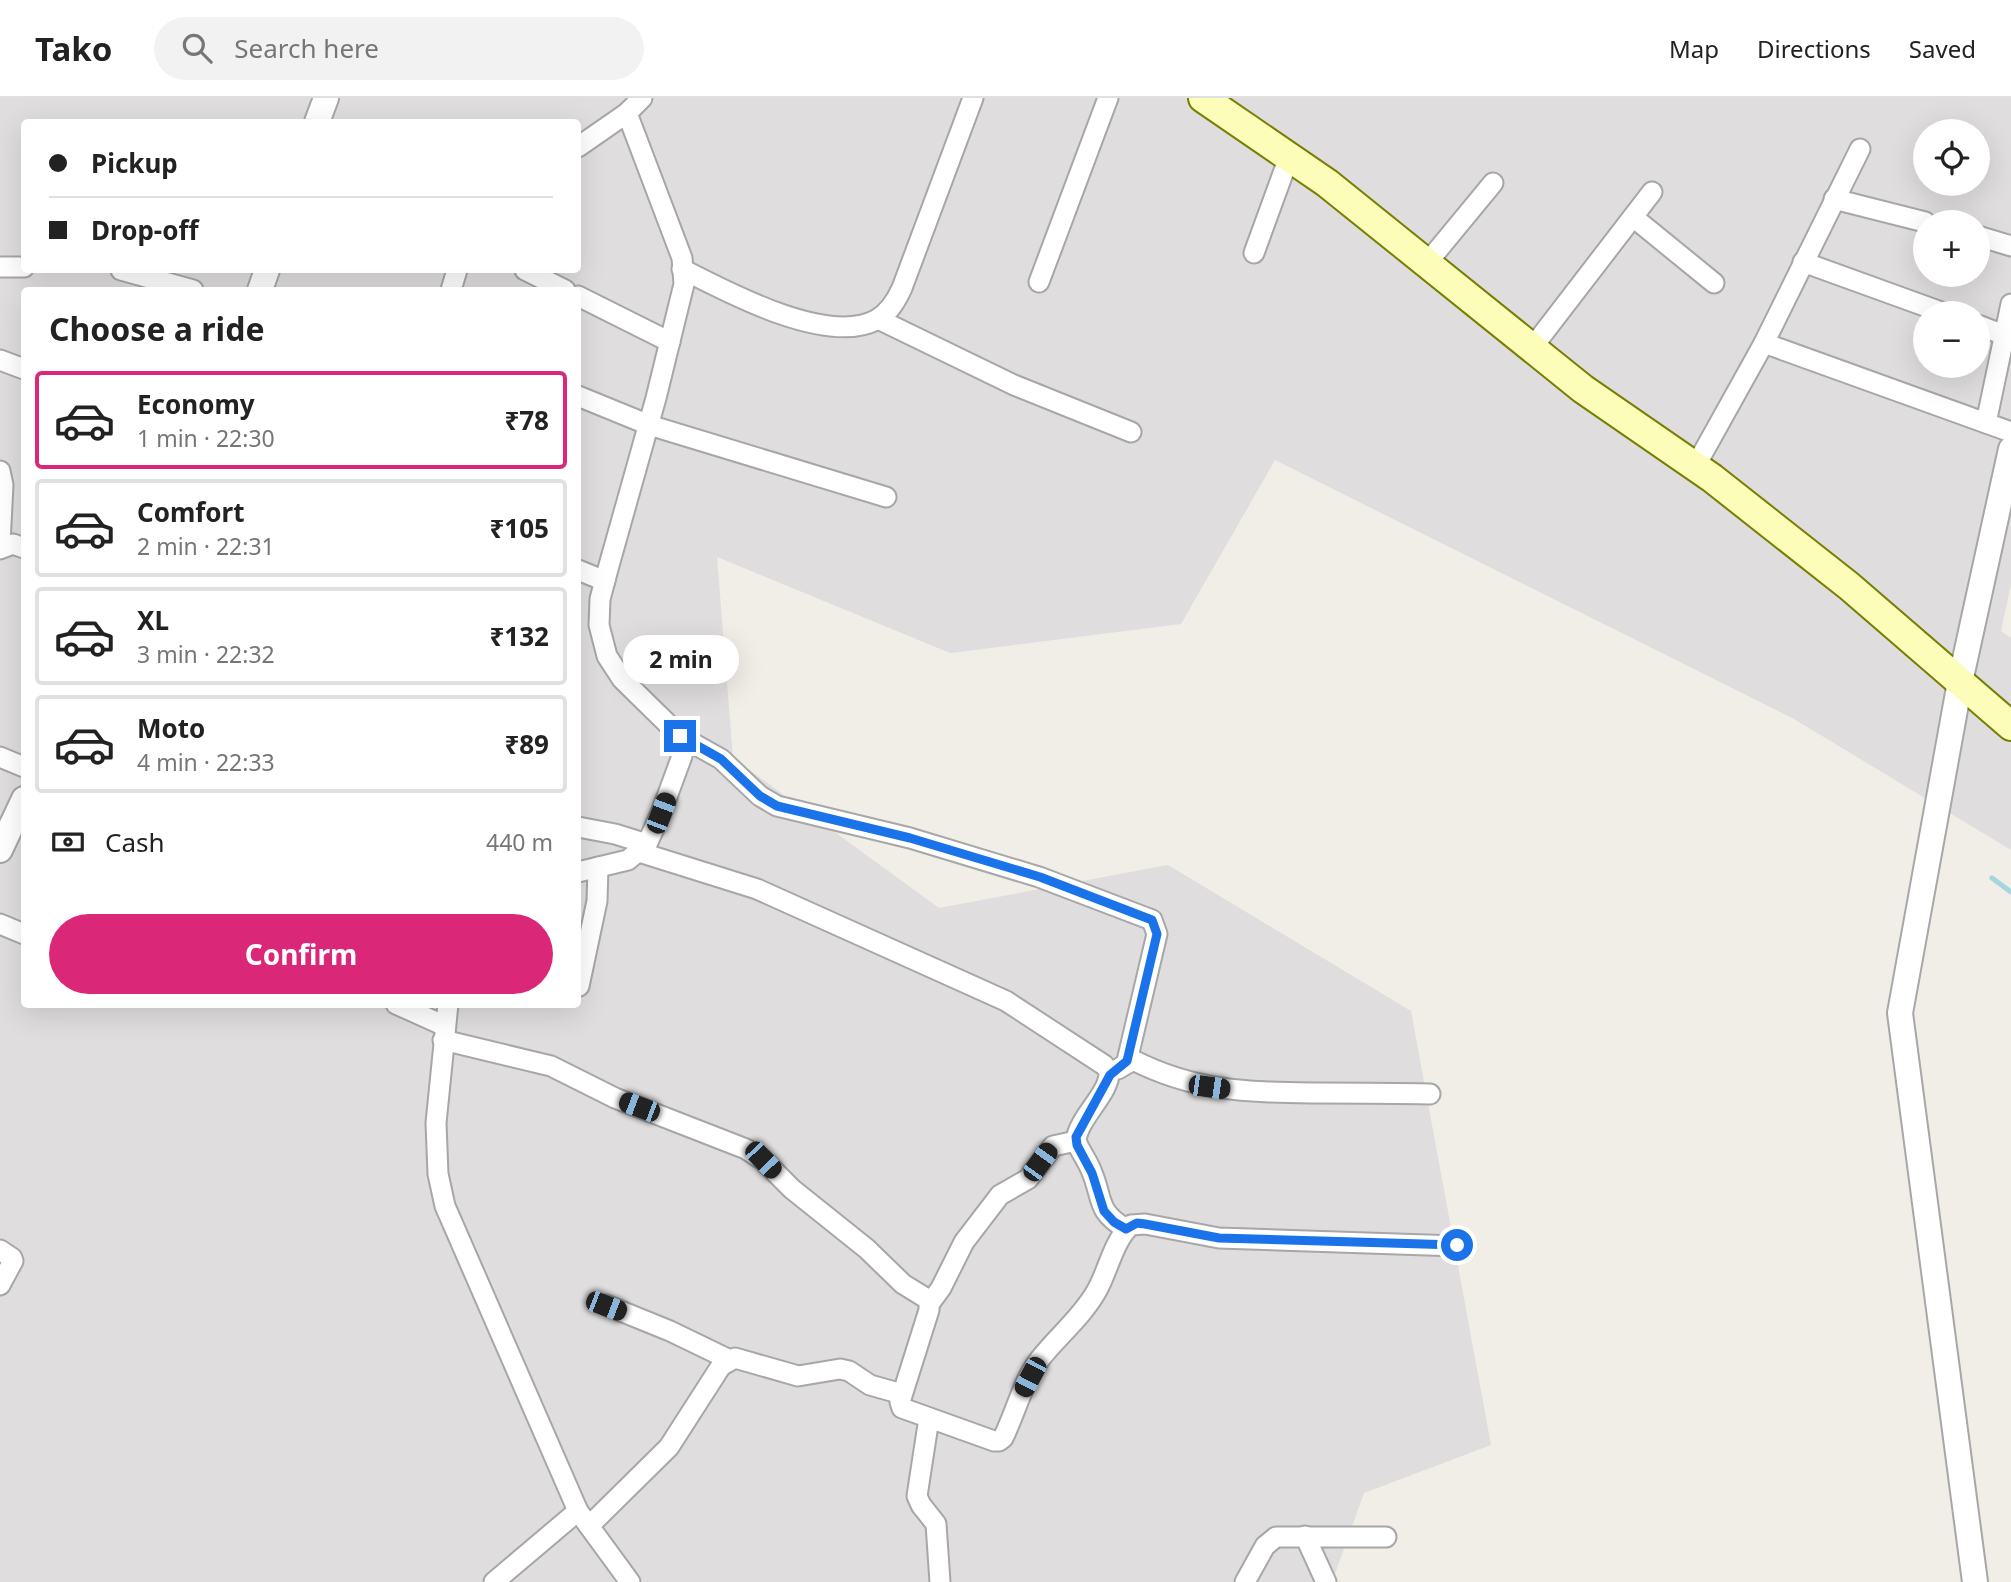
<!DOCTYPE html>
<html lang="en">
<head>
<meta charset="utf-8">
<style>
	:root { --surface:#fff; --page:#f2f2f2; --text:#222; --muted:#767676; --line:#e0e0e0; --accent:#db2777 }
	body { margin:0; font-family:"Noto Sans",sans-serif; background:var(--page); color:var(--text); height:100vh; display:flex; flex-direction:column; font-size:26px; white-space:nowrap }
	* { box-sizing:border-box; margin:0 }
	p { font-size:23px; color:var(--muted) }
	.icon { flex:none; width:38px; height:38px; fill:none; stroke:currentColor; stroke-width:2; stroke-linecap:round; stroke-linejoin:round }
	.map { position:relative; flex:1; overflow:hidden }
	.panel { position:absolute; left:21px; top:189px; width:560px; height:721px; display:flex; flex-direction:column; background:var(--surface); border-radius:7px; box-shadow:0 7px 28px #0002 }
	.panel>* { flex:none }
	.banner { position:absolute; left:21px; top:21px; width:560px; height:154px; border-radius:7px; box-shadow:0 7px 28px #0002; display:grid; align-content:center; height:154px; padding:0 28px; background:var(--surface) }
	.buttons { position:absolute; left:1913px; top:21px; display:grid; gap:14px }
	.buttons a { display:grid; place-items:center; width:77px; height:77px; border-radius:50%; background:var(--surface); box-shadow:0 7px 28px #0002; font-size:35px }
	.end { position:absolute; width:32px; height:32px; margin:-16px; border:9px solid #1a73e8; background:#fff; box-shadow:0 0 0 4px #fff }
	.from { border-radius:50% }
	.bubble { position:absolute; height:49px; border-radius:24px; background:var(--surface); box-shadow:0 7px 28px #0002; font-size:23px; font-weight:700; line-height:49px; text-align:center }
	.car { position:absolute; width:21px; height:42px; margin:-21px -10px; border-radius:9px; box-shadow:0 0 5px 2px #0007; background:linear-gradient(#222 24%,#8ab4d8 0 40%,#222 0 76%,#8ab4d8 0 86%,#222 0) }
	.banner b { display:flex; align-items:center; gap:24px; height:66px; font-size:26px }
	.banner b+b { border-top:2px solid var(--line) }
	.banner i { width:18px; height:18px; background:var(--text) }
	ul { padding:0; list-style:none }
	li { display:flex; align-items:center; gap:21px; height:98px; margin:0 14px 10px; padding:0 14px; border:4px solid var(--line); border-radius:7px }
	li div { flex:1 }
	li b { display:block; font-size:26px }
	li em { font-style:normal; font-weight:700 }
	li.active { border-color:var(--accent) }
	li>.icon { width:63px; height:63px; stroke-width:1.5 }
	h2 { padding:0 28px; font-size:32px; line-height:84px }
	.pay { display:flex; align-items:center; gap:18px; height:77px; padding:0 28px; font-size:26px }
	.pay p { margin-inline-start:auto }
	.action { display:flex; gap:14px; margin-top:auto; padding:14px 28px }
	.action a { flex:1; height:80px; border-radius:42px; background:var(--accent); color:#fff; font-size:28px; font-weight:700; line-height:80px; text-align:center }
	header { display:flex; align-items:center; gap:42px; box-sizing:border-box; height:98px; padding:0 35px; background:var(--surface); border-bottom:2px solid var(--line) }
	header strong { font-size:33px }
	nav { display:flex; gap:38px; margin-inline-start:auto; font-size:24px }
	.search { width:490px; height:63px; background:var(--page); display:flex; align-items:center; gap:18px; box-sizing:border-box; padding:0 24px; border-radius:38px; color:var(--muted); font-size:26px }
	.map>svg:first-child { display:block }
	.residential { fill:#dfdddd; fill-rule:evenodd }
	.lines { fill:none; stroke-linecap:round; stroke-linejoin:round }
	.stream { stroke:#a5d5e1; stroke-width:5 }
	.minor-casing { stroke:#a7a7a7; stroke-width:23 }
	.tertiary-casing { stroke:#a7a7a7; stroke-width:28 }
	.secondary-casing { stroke:#757f00; stroke-width:32 }
	.minor { stroke:#fff; stroke-width:19 }
	.tertiary { stroke:#fff; stroke-width:24 }
	.secondary { stroke:#fbfdb9; stroke-width:28 }
	.route { stroke:#1a73e8; stroke-width:9 }
</style>
</head>
<body>
<header>
<strong>Tako</strong>
<div class="search"><svg class="icon" aria-label="search" viewBox="0 0 24 24"><circle cx="10" cy="10" r="6"/><path d="M15 15l6 6"/></svg>Search here</div>
<nav><a>Map</a><a>Directions</a><a>Saved</a></nav>
</header>
<div class="map">
<svg width="2011" height="1484" viewBox="0 0 2011 1484">
	<rect width="100%" height="100%" fill="#f1ede7"/>
	<path class="residential" d="M0 0H2011V486L2001 533 2011 540V752L1794 621 1275 362 1181 526 950 555 717 459 733 660 939 810 1168 767 1411 913 1491 1347 1364 1395 1332 1484H0ZM24 24H578V172H24ZM1925 33H1978V86H1925ZM1925 124H1978V177H1925ZM24 192H578V906H24ZM1925 215H1978V268H1925Z"/>
	<g class="lines">
		<polyline class="stream" points="1992,780 2011,794"/>
		<defs>
			<g id="minor">
				<polyline points="578,49 627,15 642,0"/>
				<polyline points="1834,101 1925,124"/>
				<polyline points="1633,119 1714,185"/>
				<polyline points="1978,138 2011,148"/>
				<polyline points="1254,155 1289,59"/>
				<polyline points="1803,164 1944,215"/>
				<polyline points="1427,165 1493,85"/>
				<polyline points="0,169 24,169"/>
				<path d="M682 171C727 194 827 248 876 222 889 215 896 203 902 190L973 0"/>
				<polyline points="121,172 193,192"/>
				<polyline points="525,172 565,192"/>
				<polyline points="1039,184 1108,0"/>
				<polyline points="451,192 457,172"/>
				<polyline points="578,198 670,244"/>
				<polyline points="878,221 1014,287 1131,334"/>
				<polyline points="1978,227 2004,237"/>
				<polyline points="1764,245 2011,334"/>
				<polyline points="1532,250 1652,94"/>
				<polyline points="0,262 24,271"/>
				<polyline points="578,298 649,327 886,399"/>
				<polyline points="1986,325 2011,206"/>
				<polyline points="1695,369 1764,245 1860,51"/>
				<polyline points="0,373 3,387 0,446"/>
				<polyline points="0,451 13,446 24,450"/>
				<polyline points="578,472 605,483"/>
				<polyline points="680,638 721,661 760,698 777,708 910,740 1039,779 1152,822 1157,836 1127,963"/>
				<polyline points="0,659 24,669"/>
				<polyline points="578,729 615,736 647,746"/>
				<path d="M639 754 757 791 1006 903 1104 967 1109 973C1111 995 1078 1019 1076 1043 1080 1053 1087 1062 1091 1072 1104 1102 1095 1112 1126 1131"/>
				<polyline points="578,774 628,762 647,746 661,715 682,658 683,647 680,638 622,581 607,558 599,527 600,501 608,471 656,300 684,186 682,160 627,15"/>
				<polyline points="0,826 24,836"/>
				<polyline points="579,888 597,803 598,769"/>
				<polyline points="396,906 445,928"/>
				<polyline points="448,906 436,1025 438,1076 445,1108 578,1413 630,1484"/>
				<path d="M443 942 551 968 615 1000 746 1051 763 1062 792 1091 867 1151 903 1186 929 1202V1212L900 1304 902 1310 994 1343H999L1003 1340C1016 1314 1022 1285 1040 1261 1058 1238 1081 1220 1096 1194 1108 1174 1113 1143 1131 1127L1145 1126 1219 1140 1457 1148"/>
				<path d="M1118 971 1133 962C1196 994 1248 994 1317 995 1355 995 1392 995 1430 996"/>
				<polyline points="0,1152 12,1160 13,1163 0,1187"/>
				<polyline points="930,1205 941,1190 964,1144 1000,1097 1028,1081 1053,1048 1076,1043"/>
				<polyline points="606,1207 670,1233 730,1262"/>
				<polyline points="929,1320 917,1398 921,1407 936,1426 940,1484"/>
				<polyline points="589,1428 669,1349 721,1268 735,1260 798,1278 840,1271 849,1273 870,1287 902,1296"/>
				<polyline points="1305,1438 1326,1484"/>
				<polyline points="494,1484 578,1413"/>
				<polyline points="1245,1484 1265,1448 1276,1439 1386,1439"/>
			</g>
			<g id="tertiary">
				<polyline points="317,24 326,0"/>
				<polyline points="260,192 267,172"/>
				<polyline points="0,752 24,701"/>
				<polyline points="1975,1484 1900,915 1960,584 2011,351"/>
			</g>
			<polyline id="secondary" points="1203,0 1327,85 1583,291 1712,380 1849,488 2011,628"/>
		</defs>
		<use href="#minor" class="minor-casing"/>
		<use href="#tertiary" class="tertiary-casing"/>
		<use href="#secondary" class="secondary-casing"/>
		<use href="#minor" class="minor"/>
		<use href="#tertiary" class="tertiary"/>
		<use href="#secondary" class="secondary"/>
	</g>
	<g class="lines">
		<polyline class="route" points="680,638 721,661 760,698 777,708 910,740 1040,779 1152,822 1157,836 1127,963 1110,977 1076,1039 1077,1047 1092,1075 1104,1113 1114,1124 1126,1131 1137,1125 1145,1126 1219,1140 1457,1147"/>
	</g>
</svg>
<div class="buttons">
<a><svg class="icon" aria-label="locate" viewBox="0 0 24 24"><circle cx="12" cy="12" r="6"/><path d="M12 2v4M12 18v4M2 12h4M18 12h4"/></svg></a>
<a>+</a>
<a>−</a>
</div>
<i class="end from" style="left:1457px;top:1147px"></i>
<i class="end" style="left:680px;top:638px"></i>
<div class="bubble" style="left:623px;top:537px;width:116px">2 min</div>
<i class="car" style="left:661px;top:715px;rotate:21deg"></i>
<i class="car" style="left:1209px;top:989px;rotate:98deg"></i>
<i class="car" style="left:639px;top:1009px;rotate:291deg"></i>
<i class="car" style="left:763px;top:1062px;rotate:136deg"></i>
<i class="car" style="left:1040px;top:1064px;rotate:36deg"></i>
<i class="car" style="left:606px;top:1208px;rotate:111deg"></i>
<i class="car" style="left:1030px;top:1279px;rotate:208deg"></i>
<div class="banner">
<b><i class="from"></i>Pickup</b>
<b><i></i>Drop-off</b>
</div>
<section class="panel">
<h2>Choose a ride</h2>
<ul>
<li class="active"><svg class="icon" aria-label="car" viewBox="0 0 24 24"><path d="M5 17H2v-5l4-1 3-4h7l3 4 3 1v5h-3M9 17h6M6 11h13"/><circle cx="7" cy="17" r="2"/><circle cx="17" cy="17" r="2"/></svg><div><b>Economy</b><p>1 min · 22:30</p></div><em>₹78</em></li>
<li><svg class="icon" aria-label="car" viewBox="0 0 24 24"><path d="M5 17H2v-5l4-1 3-4h7l3 4 3 1v5h-3M9 17h6M6 11h13"/><circle cx="7" cy="17" r="2"/><circle cx="17" cy="17" r="2"/></svg><div><b>Comfort</b><p>2 min · 22:31</p></div><em>₹105</em></li>
<li><svg class="icon" aria-label="car" viewBox="0 0 24 24"><path d="M5 17H2v-5l4-1 3-4h7l3 4 3 1v5h-3M9 17h6M6 11h13"/><circle cx="7" cy="17" r="2"/><circle cx="17" cy="17" r="2"/></svg><div><b>XL</b><p>3 min · 22:32</p></div><em>₹132</em></li>
<li><svg class="icon" aria-label="car" viewBox="0 0 24 24"><path d="M5 17H2v-5l4-1 3-4h7l3 4 3 1v5h-3M9 17h6M6 11h13"/><circle cx="7" cy="17" r="2"/><circle cx="17" cy="17" r="2"/></svg><div><b>Moto</b><p>4 min · 22:33</p></div><em>₹89</em></li>
</ul>
<div class="pay"><svg class="icon" aria-label="cash" viewBox="0 0 24 24"><path d="M3 7h18v10H3z"/><circle cx="12" cy="12" r="2"/></svg>Cash<p>440 m</p></div>
<div class="action"><a>Confirm</a></div>
</section>
</div>
</body>
</html>
